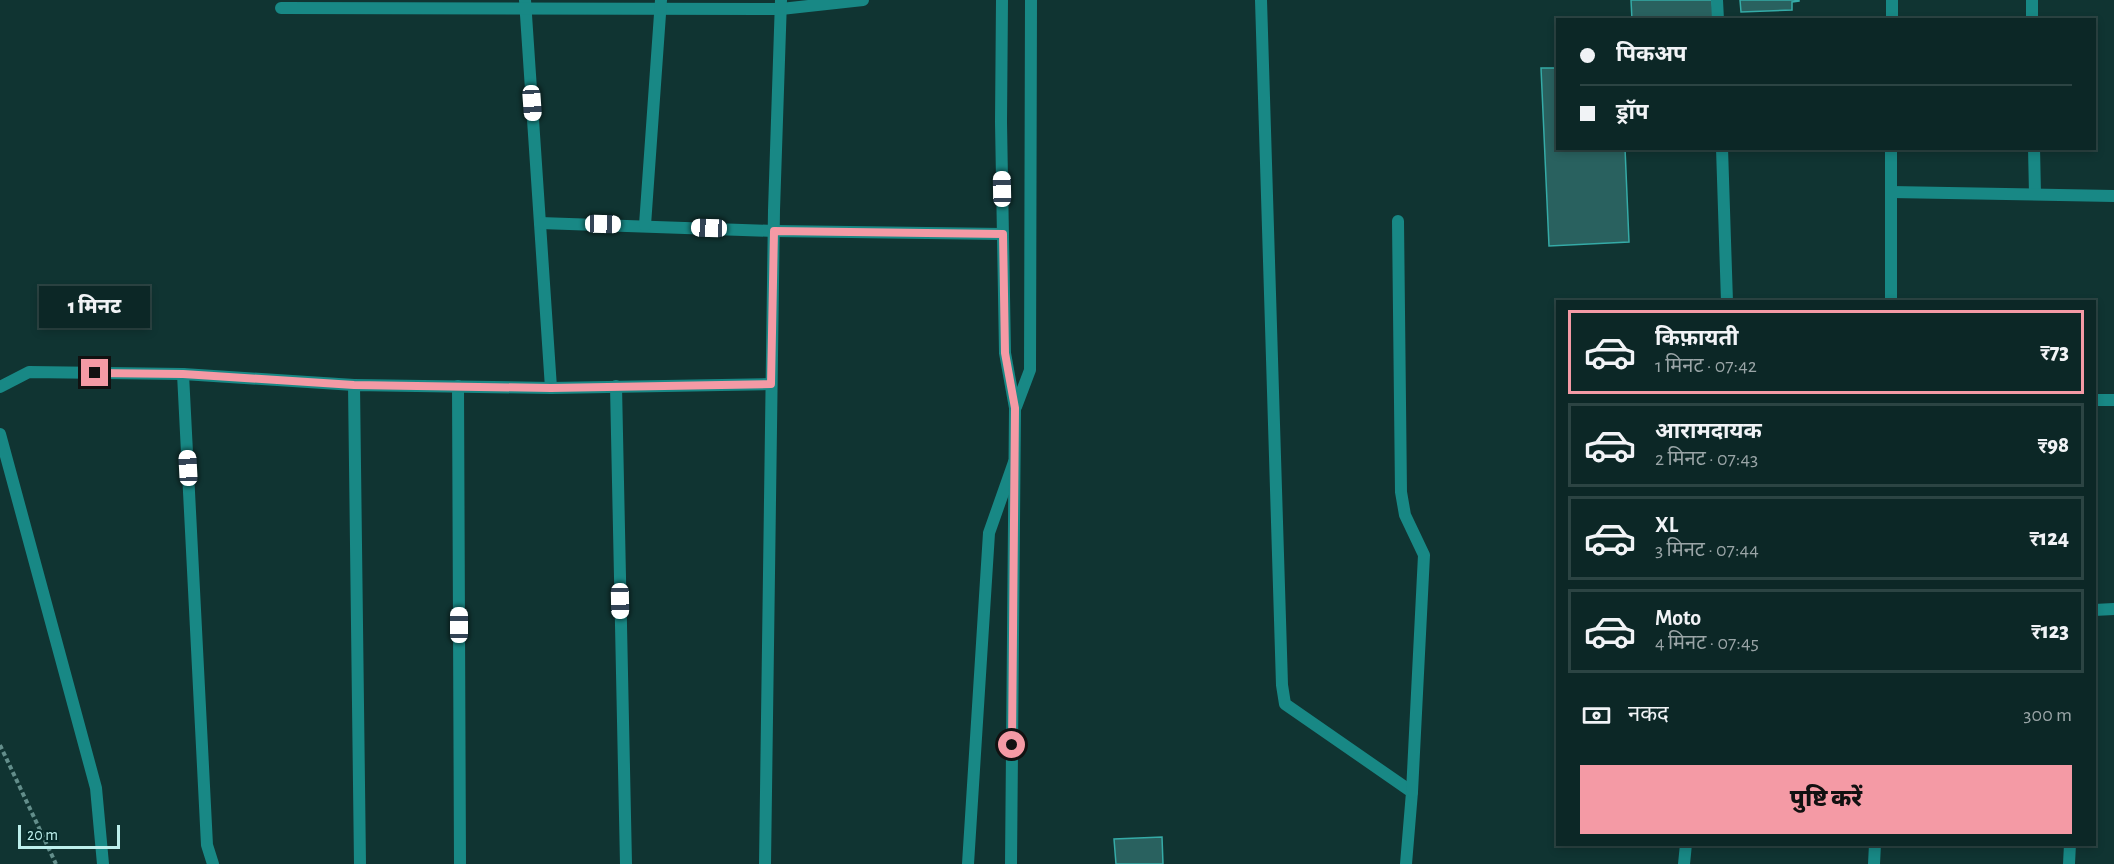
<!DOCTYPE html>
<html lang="hi">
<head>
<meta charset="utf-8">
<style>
	:root { --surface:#0c2726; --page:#1a3332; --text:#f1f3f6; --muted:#9aa5a7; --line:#2c4443; --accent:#f49aa5 }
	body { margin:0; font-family:"Alegreya Sans","Noto Sans Devanagari",sans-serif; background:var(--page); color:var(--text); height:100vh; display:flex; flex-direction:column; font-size:22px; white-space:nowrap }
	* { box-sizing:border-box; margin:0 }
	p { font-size:20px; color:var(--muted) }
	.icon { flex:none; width:33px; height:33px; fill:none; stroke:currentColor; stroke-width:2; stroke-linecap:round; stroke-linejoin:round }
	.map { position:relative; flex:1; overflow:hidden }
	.drawer { position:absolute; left:1556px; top:300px; width:540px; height:546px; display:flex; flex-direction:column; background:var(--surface); border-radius:0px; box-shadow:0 3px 9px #0003,0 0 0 2px var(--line) }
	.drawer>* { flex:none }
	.banner { position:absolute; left:1556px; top:18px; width:540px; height:132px; border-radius:0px; box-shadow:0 3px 9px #0003,0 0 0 2px var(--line); display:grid; align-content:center; height:132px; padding:0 24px; background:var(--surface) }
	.scale { position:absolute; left:18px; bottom:15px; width:102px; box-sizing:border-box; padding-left:6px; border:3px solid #bdefec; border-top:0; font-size:16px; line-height:21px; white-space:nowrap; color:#bdefec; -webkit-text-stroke:4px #042a29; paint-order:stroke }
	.end { position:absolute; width:27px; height:27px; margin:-14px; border:8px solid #f49aa5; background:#111; box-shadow:0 0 0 3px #111 }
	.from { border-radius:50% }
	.bubble { position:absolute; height:42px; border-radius:0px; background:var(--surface); box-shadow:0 3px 9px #0003,0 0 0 2px var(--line); font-size:20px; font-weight:800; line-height:42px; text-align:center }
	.car { position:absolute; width:18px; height:36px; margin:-18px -9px; border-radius:8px; box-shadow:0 0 4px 2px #0007; background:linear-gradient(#fff 24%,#345 0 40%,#fff 0 76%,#345 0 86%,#fff 0) }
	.banner b { display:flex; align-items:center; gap:21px; height:57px; font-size:22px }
	.banner b+b { border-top:2px solid var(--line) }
	.banner i { width:15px; height:15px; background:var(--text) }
	ul { padding:10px 0 0; list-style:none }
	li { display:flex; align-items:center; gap:18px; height:84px; margin:0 12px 9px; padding:0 12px; border:3px solid var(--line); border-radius:0px }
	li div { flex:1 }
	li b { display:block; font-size:22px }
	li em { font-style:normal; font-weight:800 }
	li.on { border-color:var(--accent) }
	li>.icon { width:54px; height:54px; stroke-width:1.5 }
	.pay { display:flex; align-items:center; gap:15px; height:66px; padding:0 24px; font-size:22px }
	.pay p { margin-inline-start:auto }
	.primary-button { display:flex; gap:12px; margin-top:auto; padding:12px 24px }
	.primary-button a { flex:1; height:69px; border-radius:0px; background:var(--accent); color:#111; font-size:24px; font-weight:800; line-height:69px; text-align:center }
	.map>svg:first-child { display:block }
	.building { fill:#29615f; stroke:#35aba7; stroke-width:1.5 }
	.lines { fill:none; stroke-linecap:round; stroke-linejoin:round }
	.path { stroke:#638e8b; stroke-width:4; stroke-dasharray:4.5 3; stroke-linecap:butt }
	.minor { stroke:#188885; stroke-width:12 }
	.tertiary { stroke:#188885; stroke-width:12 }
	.route { stroke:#f49aa5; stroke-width:8 }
</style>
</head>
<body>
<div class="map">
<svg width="2114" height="864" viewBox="0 0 2114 864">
	<rect width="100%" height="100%" fill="#103432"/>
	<g class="building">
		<polygon points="1631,0 1712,0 1714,20 1632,20"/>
		<polygon points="1740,0 1799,0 1799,1 1792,2 1792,10 1741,12"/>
		<polygon points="1541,68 1557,68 1557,148 1625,148 1629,242 1549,246"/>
		<polygon points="1162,837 1163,864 1116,864 1114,839"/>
	</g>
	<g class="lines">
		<polyline class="path" points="0,745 56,864"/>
		<g class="minor">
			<polyline points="525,0 551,388"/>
			<polyline points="1261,0 1282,685 1285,704 1412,792 1406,864"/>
			<polyline points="1717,0 1718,20"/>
			<polyline points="2032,0 2032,20"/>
			<polyline points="281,8 781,9 863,0"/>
			<polyline points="1892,20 1892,0"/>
			<polyline points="1722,148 1727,302"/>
			<polyline points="2034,148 2035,194"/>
			<polyline points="1891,192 2114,196"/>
			<polyline points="1398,221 1401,492 1405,515 1424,555 1412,792"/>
			<polyline points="540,223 774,231 1003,234"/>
			<polyline points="645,225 661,0"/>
			<polyline points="1891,302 1891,148"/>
			<polyline points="183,374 207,845 213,864"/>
			<polyline points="458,386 460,864"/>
			<polyline points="616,386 626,864"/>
			<polyline points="0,387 29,372 183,374 354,385"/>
			<polyline points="2094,400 2114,400"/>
			<polyline points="0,434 96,788 103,864"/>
			<polyline points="2094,610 2114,609"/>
			<polyline points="360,864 354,385 551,388 771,384"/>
			<polyline points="765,864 774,210 781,0"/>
			<polyline points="968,864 989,533 1014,462"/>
			<polyline points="1684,864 1686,844"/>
			<polyline points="1874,864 1875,844"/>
			<polyline points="2069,864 2070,844"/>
		</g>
		<g class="tertiary">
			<polyline points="1002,0 1001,122 1005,353 1015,408 1011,864"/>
			<polyline points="1016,407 1030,370 1031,0"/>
		</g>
	</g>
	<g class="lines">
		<polyline class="route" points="95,373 183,374 354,385 551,388 771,384 774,231 1003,234 1005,353 1015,408 1012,745"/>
	</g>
</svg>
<div class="scale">20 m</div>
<i class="end from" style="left:1012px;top:745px"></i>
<i class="end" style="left:95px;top:373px"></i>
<div class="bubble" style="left:39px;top:286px;width:111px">1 मिनट</div>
<i class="car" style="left:532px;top:103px;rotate:176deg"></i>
<i class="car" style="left:1002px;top:189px;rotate:359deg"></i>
<i class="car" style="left:603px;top:224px;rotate:91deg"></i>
<i class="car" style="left:709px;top:228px;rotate:272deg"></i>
<i class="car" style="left:188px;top:468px;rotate:357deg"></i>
<i class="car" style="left:620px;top:601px;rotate:179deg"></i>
<i class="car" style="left:459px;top:625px;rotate:0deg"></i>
<div class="banner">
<b><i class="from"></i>पिकअप</b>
<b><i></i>ड्रॉप</b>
</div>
<section class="drawer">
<ul>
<li class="on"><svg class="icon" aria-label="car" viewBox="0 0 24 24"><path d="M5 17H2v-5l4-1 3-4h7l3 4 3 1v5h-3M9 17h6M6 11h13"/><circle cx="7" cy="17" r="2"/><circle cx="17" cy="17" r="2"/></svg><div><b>किफ़ायती</b><p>1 मिनट · 07:42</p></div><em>₹73</em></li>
<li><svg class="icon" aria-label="car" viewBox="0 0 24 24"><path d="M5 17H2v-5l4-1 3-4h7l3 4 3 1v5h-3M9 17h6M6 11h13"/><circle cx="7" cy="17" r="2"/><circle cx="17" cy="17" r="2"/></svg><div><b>आरामदायक</b><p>2 मिनट · 07:43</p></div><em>₹98</em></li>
<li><svg class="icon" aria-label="car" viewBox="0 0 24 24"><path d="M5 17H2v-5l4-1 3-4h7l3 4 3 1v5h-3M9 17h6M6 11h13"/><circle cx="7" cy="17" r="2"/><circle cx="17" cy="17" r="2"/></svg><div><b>XL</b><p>3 मिनट · 07:44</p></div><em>₹124</em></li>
<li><svg class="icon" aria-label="car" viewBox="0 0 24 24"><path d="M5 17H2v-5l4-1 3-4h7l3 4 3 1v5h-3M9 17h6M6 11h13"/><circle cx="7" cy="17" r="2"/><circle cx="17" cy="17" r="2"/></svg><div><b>Moto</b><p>4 मिनट · 07:45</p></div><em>₹123</em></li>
</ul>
<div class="pay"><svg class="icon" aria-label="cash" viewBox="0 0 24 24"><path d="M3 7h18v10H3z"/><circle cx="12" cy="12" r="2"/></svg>नकद<p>300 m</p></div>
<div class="primary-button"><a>पुष्टि करें</a></div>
</section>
</div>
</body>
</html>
